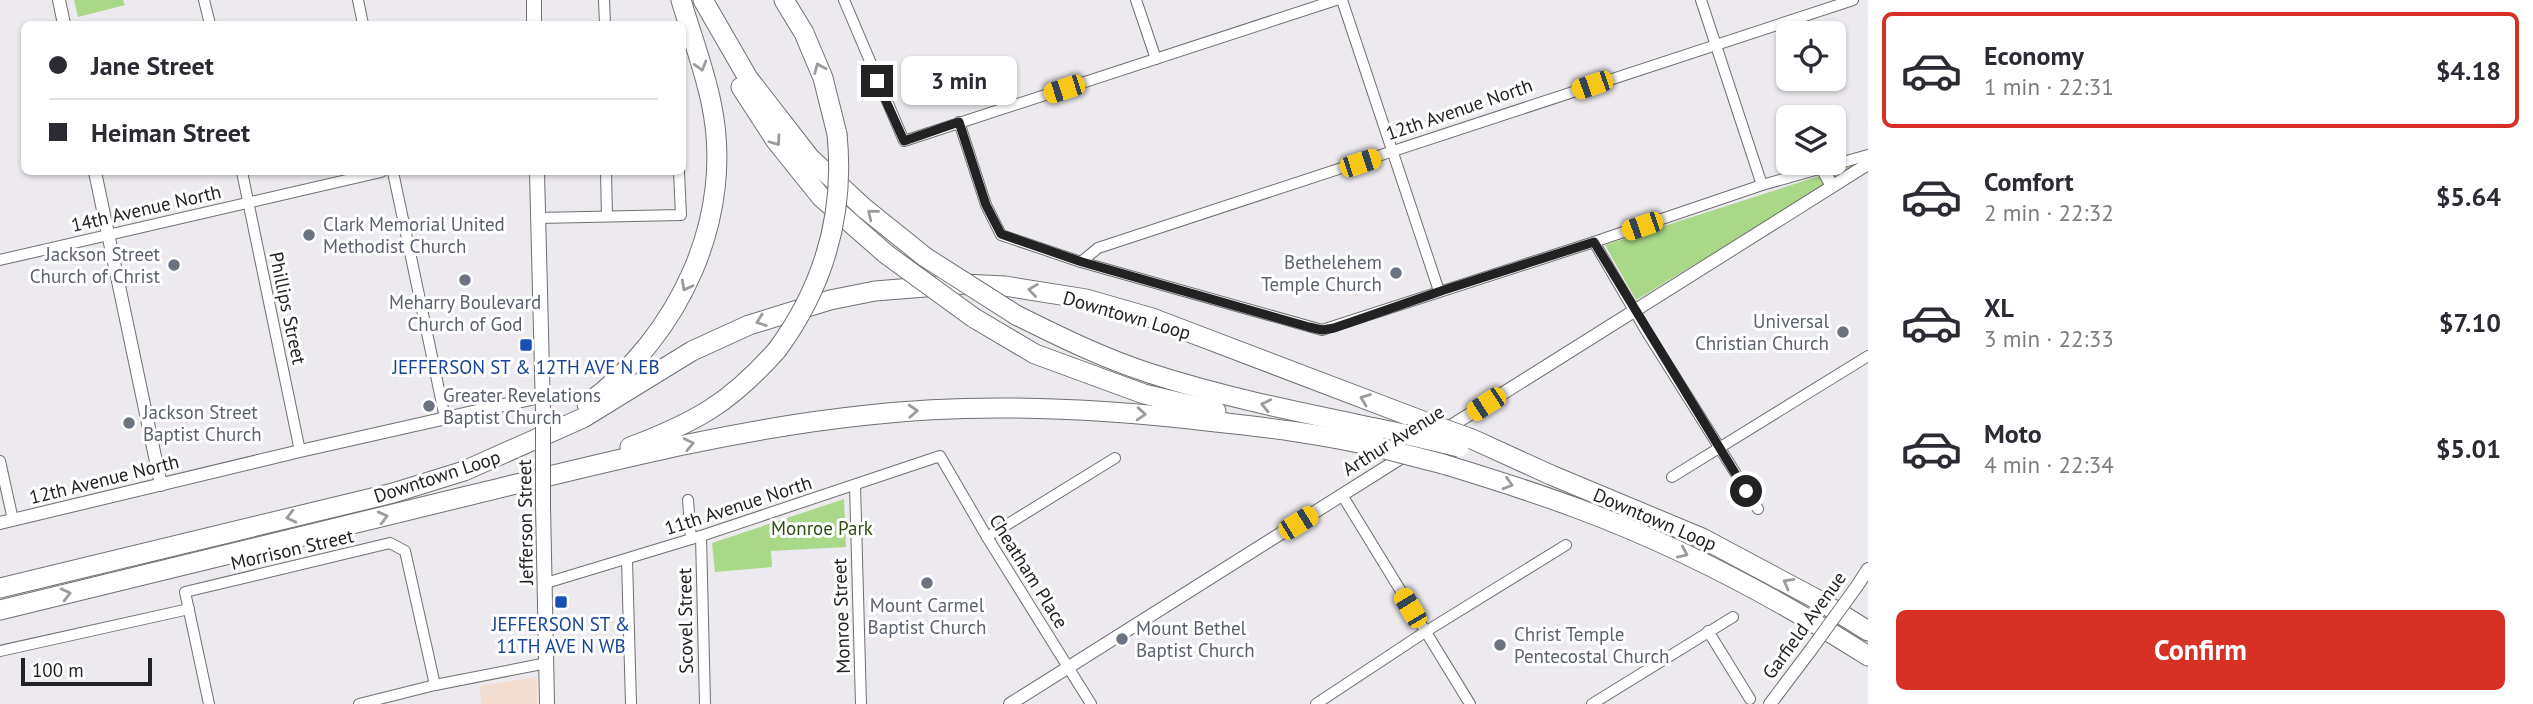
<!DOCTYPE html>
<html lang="en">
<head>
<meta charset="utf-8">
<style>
	:root { --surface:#fff; --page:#f7f7f7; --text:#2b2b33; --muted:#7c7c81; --line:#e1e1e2; --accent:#d93025 }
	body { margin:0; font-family:"PT Sans",sans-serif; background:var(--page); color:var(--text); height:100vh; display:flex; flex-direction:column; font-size:26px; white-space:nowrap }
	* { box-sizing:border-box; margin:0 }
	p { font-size:23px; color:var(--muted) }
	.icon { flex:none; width:38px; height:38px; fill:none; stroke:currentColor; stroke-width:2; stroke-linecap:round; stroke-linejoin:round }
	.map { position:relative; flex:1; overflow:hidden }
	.sheet { display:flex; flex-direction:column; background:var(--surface); width:665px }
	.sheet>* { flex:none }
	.guide { position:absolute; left:21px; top:21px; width:665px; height:154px; border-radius:10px; box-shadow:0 2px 5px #0004; display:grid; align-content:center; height:154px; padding:0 28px; background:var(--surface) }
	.fabs { position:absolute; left:1776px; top:21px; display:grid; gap:14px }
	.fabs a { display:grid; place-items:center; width:70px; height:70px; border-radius:10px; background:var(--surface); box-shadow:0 2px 5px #0004; font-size:35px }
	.scale { position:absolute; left:21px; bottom:18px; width:131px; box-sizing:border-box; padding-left:7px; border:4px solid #232223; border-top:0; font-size:19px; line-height:24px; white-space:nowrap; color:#232223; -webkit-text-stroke:5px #fff; paint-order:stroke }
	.end { position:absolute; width:32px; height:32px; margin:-16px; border:9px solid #232223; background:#fff; box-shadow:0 0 0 4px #fff }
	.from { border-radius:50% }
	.bubble { position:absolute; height:49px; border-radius:10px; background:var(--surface); box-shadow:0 2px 5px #0004; font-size:23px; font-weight:600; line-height:49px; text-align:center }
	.car { position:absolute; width:21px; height:42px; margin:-21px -10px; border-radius:9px; box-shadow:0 0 5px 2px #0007; background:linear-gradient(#f5c518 24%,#345 0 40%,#f5c518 0 76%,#345 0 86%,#f5c518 0) }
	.guide b { display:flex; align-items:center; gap:24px; height:66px; font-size:26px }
	.guide b+b { border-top:2px solid var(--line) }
	.guide i { width:18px; height:18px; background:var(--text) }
	ul { padding:12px 0 0; list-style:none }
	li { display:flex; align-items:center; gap:21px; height:116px; margin:0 14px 10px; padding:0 14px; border:4px solid transparent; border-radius:10px }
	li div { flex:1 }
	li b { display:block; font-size:26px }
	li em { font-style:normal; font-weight:600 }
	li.on { border-color:var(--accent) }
	li>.icon { width:63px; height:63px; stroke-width:1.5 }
	.primary-button { display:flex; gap:14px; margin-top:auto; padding:14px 28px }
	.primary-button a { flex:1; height:80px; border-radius:10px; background:var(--accent); color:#fff; font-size:28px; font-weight:600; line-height:80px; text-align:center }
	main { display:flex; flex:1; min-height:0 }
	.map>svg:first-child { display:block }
	.commercial { fill:#f3dcd0 }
	.green { fill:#a8d888 }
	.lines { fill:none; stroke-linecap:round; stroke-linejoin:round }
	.minor-casing { stroke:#716f72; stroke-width:12 }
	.tertiary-casing { stroke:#716f72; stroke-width:14 }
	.secondary-casing { stroke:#716f72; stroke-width:16 }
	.motorway-casing { stroke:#716f72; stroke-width:21 }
	.minor { stroke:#fff; stroke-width:10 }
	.tertiary { stroke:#fff; stroke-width:12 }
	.secondary { stroke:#fff; stroke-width:14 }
	.motorway { stroke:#fff; stroke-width:19 }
	.tertiary-bridge-casing { stroke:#716f72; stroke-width:14; stroke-linecap:butt }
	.secondary-bridge-casing { stroke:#716f72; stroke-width:16; stroke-linecap:butt }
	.motorway-bridge-casing { stroke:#716f72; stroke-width:21; stroke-linecap:butt }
	.tertiary-bridge { stroke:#fff; stroke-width:12 }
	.secondary-bridge { stroke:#fff; stroke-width:14 }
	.motorway-bridge { stroke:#fff; stroke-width:19 }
	.oneway { stroke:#9c9c9c }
	.route { stroke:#232223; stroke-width:9 }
	.worship-dot { fill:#6b7280; stroke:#fff; stroke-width:2.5 }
	.transit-dot { fill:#1a4fb4; stroke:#fff; stroke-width:2.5 }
	.labels { text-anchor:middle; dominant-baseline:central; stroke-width:6; stroke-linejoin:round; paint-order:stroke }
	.street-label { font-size:19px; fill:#232223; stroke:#fff }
	.worship-label { font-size:19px; fill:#5b616d; stroke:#fff; text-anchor:start }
	.transit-label { font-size:19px; fill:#164399; stroke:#fff }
	.park-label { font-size:19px; fill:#2e4e11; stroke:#fff }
</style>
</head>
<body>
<main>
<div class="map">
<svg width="1868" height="704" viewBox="0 0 1868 704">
	<rect width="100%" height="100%" fill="#eceaee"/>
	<polygon class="commercial" points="537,677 537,704 481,704 480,686"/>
	<g class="green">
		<polygon points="74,0 123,0 125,5 78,17"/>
		<polygon points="1866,161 1636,300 1605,245"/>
		<polygon points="844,499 846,547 771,551 772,567 715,572 712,543"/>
	</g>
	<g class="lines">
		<defs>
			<g id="minor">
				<polyline points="204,0 210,24"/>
				<polyline points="358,0 363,24"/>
				<polyline points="604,0 605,24"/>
				<polyline points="844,0 904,141 1336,0"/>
				<polyline points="1136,0 1156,59"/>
				<polyline points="1342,0 1439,291"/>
				<polyline points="1701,0 1762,185"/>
				<polyline points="959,122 986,205 1001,235 1081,262 1322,330 1594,242 1762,185 1868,155"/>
				<polyline points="242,172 300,451"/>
				<polyline points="393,172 445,418"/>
				<polyline points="606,172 607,216"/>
				<polyline points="538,218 681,215 679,172"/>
				<polyline points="1594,242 1645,329 1758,509"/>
				<polyline points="0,260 381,172"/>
				<polyline points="1081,262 1098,248 1853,0"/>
				<polyline points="0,461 13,520"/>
				<polyline points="1672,477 1868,356"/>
				<polyline points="855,485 861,704"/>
				<polyline points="1342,495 1470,704"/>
				<polyline points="688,500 691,539"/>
				<polyline points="701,536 705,704"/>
				<polyline points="987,537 1115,458"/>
				<polyline points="627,560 631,704"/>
				<polyline points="546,583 701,536 940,456 987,537 1091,704"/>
				<polyline points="1708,631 1750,699"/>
				<polyline points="0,651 189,609"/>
				<polyline points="209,704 185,592 390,543 405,551 435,685"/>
				<polyline points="359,704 435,685 547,663"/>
				<polyline points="1316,704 1425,632 1566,545"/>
				<polyline points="1592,704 1733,617"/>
			</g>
			<g id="tertiary">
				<polyline points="59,0 64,24"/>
				<polyline points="1822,168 1832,186"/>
				<polyline points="95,172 161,485"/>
				<polyline points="1443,431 1868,164"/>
				<polyline points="0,523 300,451 544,396"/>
				<polyline points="1857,586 1868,569"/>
				<polyline points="1010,704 1407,454"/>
				<polyline points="1770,704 1810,651"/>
			</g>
			<g id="secondary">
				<polyline points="534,0 534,24"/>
				<polyline points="537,172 543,411"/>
				<polyline points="543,505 547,704"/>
			</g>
			<g id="motorway">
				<polyline points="703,0 748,78 810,158 864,208 925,257"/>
				<polyline points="784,0 804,33 823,78 837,134"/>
				<polyline points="741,87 776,141 821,197 886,254"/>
				<path d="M1016 315C1060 337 1103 358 1149 373 1232 400 1319 416 1404 434"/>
				<polyline points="974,318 1035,354 1144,394 1216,411"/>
				<path d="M587 404C679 336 736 217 711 102 704 68 691 34 681 0"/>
				<polyline points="1472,439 1551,475 1702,538 1820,601 1868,631"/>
				<path d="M630 447C696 422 730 403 777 350"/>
				<path d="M1443 464C1489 478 1534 492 1579 509 1681 547 1777 598 1868 656"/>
				<polyline points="0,588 393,493 464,471 583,418 692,351 749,325 830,300 875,291 963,284 1005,286 1086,299 1152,318 1428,423"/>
				<path d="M0 610C156 572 311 534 467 496 599 464 732 429 868 415 980 402 1095 408 1207 421 1265 427 1323 434 1381 448"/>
			</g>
		</defs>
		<use href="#minor" class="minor-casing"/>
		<use href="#tertiary" class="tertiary-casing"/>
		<use href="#secondary" class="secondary-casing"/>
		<use href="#motorway" class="motorway-casing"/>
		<use href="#minor" class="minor"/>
		<use href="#tertiary" class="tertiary"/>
		<use href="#secondary" class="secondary"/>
		<use href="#motorway" class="motorway"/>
		<defs>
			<polyline id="tertiary-bridge" points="1810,651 1857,586"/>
			<polyline id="secondary-bridge" points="543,411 543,505"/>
			<g id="motorway-bridge">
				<polyline points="886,254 974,318"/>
				<polyline points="925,257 1016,315"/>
				<path d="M777 350C824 286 845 213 837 134"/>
				<polyline points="1428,423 1472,439"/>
				<polyline points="1404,434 1459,447"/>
				<polyline points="1381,448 1443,464"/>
			</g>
		</defs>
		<use href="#tertiary-bridge" class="tertiary-bridge-casing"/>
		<use href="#secondary-bridge" class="secondary-bridge-casing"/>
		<use href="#motorway-bridge" class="motorway-bridge-casing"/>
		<use href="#tertiary-bridge" class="tertiary-bridge"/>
		<use href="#secondary-bridge" class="secondary-bridge"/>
		<use href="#motorway-bridge" class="motorway-bridge"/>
	</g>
	<defs><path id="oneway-chevron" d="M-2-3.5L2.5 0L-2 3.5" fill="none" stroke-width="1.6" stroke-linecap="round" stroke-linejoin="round" transform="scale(1.75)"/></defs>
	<g class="oneway">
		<use href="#oneway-chevron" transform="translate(701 66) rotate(74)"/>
		<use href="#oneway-chevron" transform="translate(819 68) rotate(-113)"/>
		<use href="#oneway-chevron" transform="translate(776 141) rotate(54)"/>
		<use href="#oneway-chevron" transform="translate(872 214) rotate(-141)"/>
		<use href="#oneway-chevron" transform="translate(686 286) rotate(118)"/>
		<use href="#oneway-chevron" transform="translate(1033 290) rotate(-172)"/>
		<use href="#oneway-chevron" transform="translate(761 321) rotate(160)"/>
		<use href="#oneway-chevron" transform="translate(1365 399) rotate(-159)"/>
		<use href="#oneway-chevron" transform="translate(1266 405) rotate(-167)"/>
		<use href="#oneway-chevron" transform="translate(913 411) rotate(-3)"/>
		<use href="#oneway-chevron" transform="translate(1141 414) rotate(4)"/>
		<use href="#oneway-chevron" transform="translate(689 444) rotate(-12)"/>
		<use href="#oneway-chevron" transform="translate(1508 484) rotate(17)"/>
		<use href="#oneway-chevron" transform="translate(291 517) rotate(166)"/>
		<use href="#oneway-chevron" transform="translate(383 517) rotate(-14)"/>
		<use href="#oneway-chevron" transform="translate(1683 553) rotate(24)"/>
		<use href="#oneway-chevron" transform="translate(1788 583) rotate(-151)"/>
		<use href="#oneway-chevron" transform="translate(66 594) rotate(-14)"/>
	</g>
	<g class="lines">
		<polyline class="route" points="877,81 904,141 959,122 986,205 1001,234 1082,262 1309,327 1322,330 1334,328 1444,290 1594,242 1746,491"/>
	</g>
	<g class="worship-dot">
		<circle cx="309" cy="235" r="7"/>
		<circle cx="174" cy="265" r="7"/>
		<circle cx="1396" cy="273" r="7"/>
		<circle cx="465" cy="280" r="7"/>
		<circle cx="1843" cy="332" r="7"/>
		<circle cx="429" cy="406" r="7"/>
		<circle cx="129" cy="423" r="7"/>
		<circle cx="927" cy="583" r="7"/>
		<circle cx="1122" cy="639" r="7"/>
		<circle cx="1500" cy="645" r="7"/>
	</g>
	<g class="transit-dot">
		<rect x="519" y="338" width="14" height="14" rx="3.5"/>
		<rect x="554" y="595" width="14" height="14" rx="3.5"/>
	</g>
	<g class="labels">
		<g class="street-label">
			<text transform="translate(1459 109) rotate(-19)">12th Avenue North</text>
			<text transform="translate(146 208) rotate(-13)">14th Avenue North</text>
			<text transform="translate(288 308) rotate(78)">Phillips Street</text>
			<text transform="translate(1127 315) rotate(16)">Downtown Loop</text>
			<text transform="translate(1393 440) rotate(-32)">Arthur Avenue</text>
			<text transform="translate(437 476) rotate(-18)">Downtown Loop</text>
			<text transform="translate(104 479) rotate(-14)">12th Avenue North</text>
			<text transform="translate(738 505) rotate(-18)">11th Avenue North</text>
			<text transform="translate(1655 519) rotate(23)">Downtown Loop</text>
			<text transform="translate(525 522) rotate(-91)">Jefferson Street</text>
			<text transform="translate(292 549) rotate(-13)">Morrison Street</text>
			<text transform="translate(1029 571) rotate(58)">Cheatham Place</text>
			<text transform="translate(841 616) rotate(-92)">Monroe Street</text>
			<text transform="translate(685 621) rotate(-91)">Scovel Street</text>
			<text transform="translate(1804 625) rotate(-54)">Garfield Avenue</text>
		</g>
		<g class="worship-label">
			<text x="323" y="224">Clark Memorial United<tspan x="323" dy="22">Methodist Church</tspan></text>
			<text x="160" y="254" text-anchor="end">Jackson Street<tspan x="160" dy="22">Church of Christ</tspan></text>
			<text x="1382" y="262" text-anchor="end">Bethelehem<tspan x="1382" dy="22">Temple Church</tspan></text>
			<text x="465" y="302" text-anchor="middle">Meharry Boulevard<tspan x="465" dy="22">Church of God</tspan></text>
			<text x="1829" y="321" text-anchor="end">Universal<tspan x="1829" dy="22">Christian Church</tspan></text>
			<text x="443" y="395">Greater Revelations<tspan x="443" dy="22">Baptist Church</tspan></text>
			<text x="143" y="412">Jackson Street<tspan x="143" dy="22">Baptist Church</tspan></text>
			<text x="927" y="605" text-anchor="middle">Mount Carmel<tspan x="927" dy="22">Baptist Church</tspan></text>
			<text x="1136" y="628">Mount Bethel<tspan x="1136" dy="22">Baptist Church</tspan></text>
			<text x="1514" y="634">Christ Temple<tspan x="1514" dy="22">Pentecostal Church</tspan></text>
		</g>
		<g class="transit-label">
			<text x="526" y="367">JEFFERSON ST &amp; 12TH AVE N EB</text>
			<text x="561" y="624">JEFFERSON ST &amp;<tspan x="561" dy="22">11TH AVE N WB</tspan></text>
		</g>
		<g class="park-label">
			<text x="822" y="528">Monroe Park</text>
		</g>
	</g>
</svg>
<div class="fabs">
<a><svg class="icon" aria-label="locate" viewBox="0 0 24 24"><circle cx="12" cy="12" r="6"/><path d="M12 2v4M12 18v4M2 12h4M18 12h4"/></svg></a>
<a><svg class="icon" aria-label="layers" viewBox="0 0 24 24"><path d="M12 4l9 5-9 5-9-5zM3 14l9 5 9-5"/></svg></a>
</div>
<div class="scale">100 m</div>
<i class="end from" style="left:1746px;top:491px"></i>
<i class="end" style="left:877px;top:81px"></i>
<div class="bubble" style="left:901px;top:56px;width:116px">3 min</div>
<i class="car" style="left:1592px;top:85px;rotate:251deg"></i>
<i class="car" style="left:1064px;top:89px;rotate:252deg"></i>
<i class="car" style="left:1360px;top:163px;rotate:72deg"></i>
<i class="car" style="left:1642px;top:226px;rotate:251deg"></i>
<i class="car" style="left:1486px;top:404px;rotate:237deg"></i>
<i class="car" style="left:1298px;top:523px;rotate:58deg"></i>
<i class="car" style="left:1410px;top:608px;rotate:329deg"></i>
<div class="guide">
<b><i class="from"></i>Jane Street</b>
<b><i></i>Heiman Street</b>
</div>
</div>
<section class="sheet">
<ul>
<li class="on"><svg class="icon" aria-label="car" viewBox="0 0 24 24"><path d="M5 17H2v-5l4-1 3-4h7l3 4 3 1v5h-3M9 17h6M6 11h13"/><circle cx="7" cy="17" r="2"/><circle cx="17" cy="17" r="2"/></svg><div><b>Economy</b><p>1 min · 22:31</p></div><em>$4.18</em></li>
<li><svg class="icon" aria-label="car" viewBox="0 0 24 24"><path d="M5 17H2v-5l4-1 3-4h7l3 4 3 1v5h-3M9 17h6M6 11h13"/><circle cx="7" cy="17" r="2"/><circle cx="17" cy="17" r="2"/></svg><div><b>Comfort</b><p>2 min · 22:32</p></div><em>$5.64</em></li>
<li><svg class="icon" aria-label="car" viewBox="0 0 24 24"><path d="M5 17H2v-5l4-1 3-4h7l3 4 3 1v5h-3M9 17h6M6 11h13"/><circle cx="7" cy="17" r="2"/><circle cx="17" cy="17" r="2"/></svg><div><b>XL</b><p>3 min · 22:33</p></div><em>$7.10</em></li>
<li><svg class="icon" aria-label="car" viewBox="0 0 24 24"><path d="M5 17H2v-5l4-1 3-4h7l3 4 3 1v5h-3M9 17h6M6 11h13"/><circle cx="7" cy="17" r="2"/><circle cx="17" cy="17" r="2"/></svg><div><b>Moto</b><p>4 min · 22:34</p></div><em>$5.01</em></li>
</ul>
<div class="primary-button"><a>Confirm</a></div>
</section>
</main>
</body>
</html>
